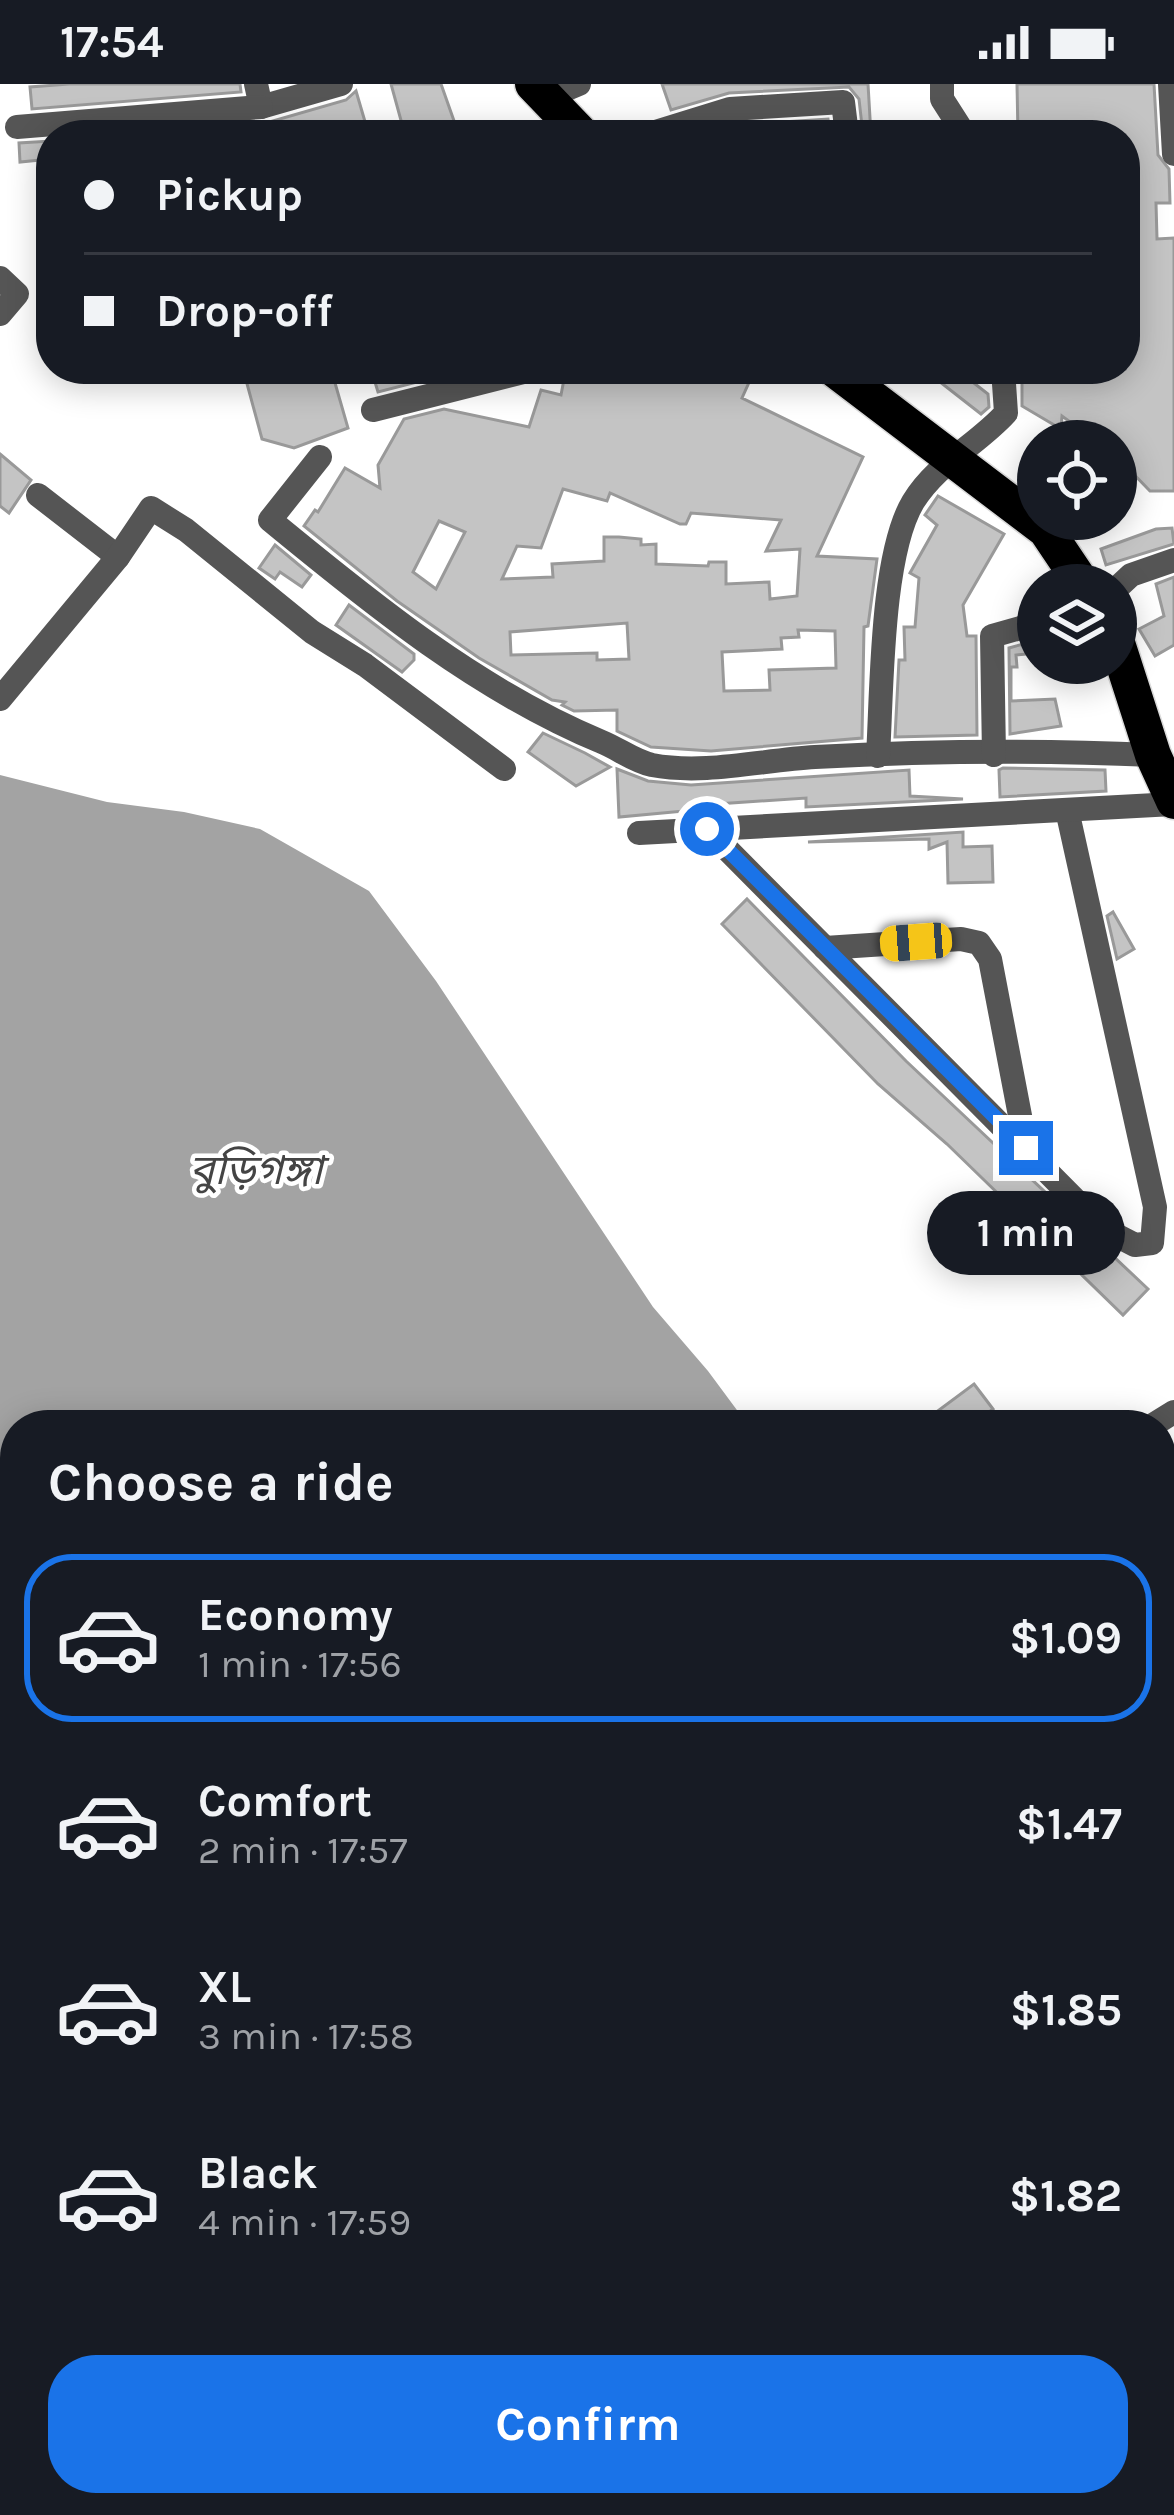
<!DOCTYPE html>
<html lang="en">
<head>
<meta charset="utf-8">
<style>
	:root { --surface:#171b24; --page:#20242c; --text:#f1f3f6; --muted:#9ea1a6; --line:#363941; --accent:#1a73e8 }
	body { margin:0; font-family:Karla,"Noto Sans Bengali",sans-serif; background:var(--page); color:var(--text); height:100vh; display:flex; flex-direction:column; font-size:45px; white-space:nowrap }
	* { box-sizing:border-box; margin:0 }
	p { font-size:39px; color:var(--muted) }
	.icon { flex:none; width:66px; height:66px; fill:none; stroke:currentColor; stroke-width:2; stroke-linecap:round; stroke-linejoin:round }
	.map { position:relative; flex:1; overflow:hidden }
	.details { position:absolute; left:0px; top:1326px; width:1176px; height:1107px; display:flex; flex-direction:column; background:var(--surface); border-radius:48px 48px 0 0; box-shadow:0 6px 30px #0003 }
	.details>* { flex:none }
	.guide { position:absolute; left:36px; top:36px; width:1104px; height:264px; border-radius:48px; box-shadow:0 6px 30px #0003; display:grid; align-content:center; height:264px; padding:0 48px; background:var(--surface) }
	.controls { position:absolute; left:1017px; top:336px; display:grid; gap:24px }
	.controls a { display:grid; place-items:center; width:120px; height:120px; border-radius:50%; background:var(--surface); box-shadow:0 6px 30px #0003; font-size:60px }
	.end { position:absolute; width:54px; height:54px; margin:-27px; border:15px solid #1a73e8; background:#fff; box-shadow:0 0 0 6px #fff }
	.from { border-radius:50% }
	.bubble { position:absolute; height:84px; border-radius:42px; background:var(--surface); box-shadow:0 6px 30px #0003; font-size:39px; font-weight:700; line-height:84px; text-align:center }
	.car { position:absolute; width:36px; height:72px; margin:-36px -18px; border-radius:15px; box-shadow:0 0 9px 3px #0007; background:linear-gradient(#f5c518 24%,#345 0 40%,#f5c518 0 76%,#345 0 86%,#f5c518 0) }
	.guide b { display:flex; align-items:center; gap:42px; height:114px; font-size:45px }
	.guide b+b { border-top:3px solid var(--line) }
	.guide i { width:30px; height:30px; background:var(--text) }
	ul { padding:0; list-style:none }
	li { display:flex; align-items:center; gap:36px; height:168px; margin:0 24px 18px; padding:0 24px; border:6px solid transparent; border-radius:48px }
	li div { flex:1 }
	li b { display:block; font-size:45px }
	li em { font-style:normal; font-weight:700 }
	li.active { border-color:var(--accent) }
	li>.icon { width:108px; height:108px; stroke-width:1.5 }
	h2 { padding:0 48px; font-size:54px; line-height:144px }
	.primary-button { display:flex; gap:24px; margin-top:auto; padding:24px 48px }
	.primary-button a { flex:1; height:138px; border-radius:48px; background:var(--accent); color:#fff; font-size:48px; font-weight:700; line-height:138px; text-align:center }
	.status { display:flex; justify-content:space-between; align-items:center; height:84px; padding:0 60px; background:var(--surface); direction:ltr }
	.status svg { height:33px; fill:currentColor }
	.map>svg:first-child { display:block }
	.water { fill:#a3a3a3 }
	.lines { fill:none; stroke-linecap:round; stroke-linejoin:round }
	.ferry { stroke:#444; stroke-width:3; stroke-dasharray:15 12; stroke-linecap:butt }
	.building { fill:#c4c4c4; stroke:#999; stroke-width:3; fill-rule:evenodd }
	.highway-casing { stroke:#dbdbdb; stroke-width:39 }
	.minor { stroke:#555; stroke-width:24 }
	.highway { stroke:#000; stroke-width:36 }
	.route { stroke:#1a73e8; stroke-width:15 }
	.labels { text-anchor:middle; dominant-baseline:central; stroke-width:9; stroke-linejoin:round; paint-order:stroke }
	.water-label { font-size:42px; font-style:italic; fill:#444; stroke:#fff }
</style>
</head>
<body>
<div class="status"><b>17:54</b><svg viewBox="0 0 49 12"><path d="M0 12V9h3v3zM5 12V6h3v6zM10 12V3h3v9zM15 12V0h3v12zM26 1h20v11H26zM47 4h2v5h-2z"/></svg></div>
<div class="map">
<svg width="1174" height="2431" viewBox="0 0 1174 2431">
	<rect width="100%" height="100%" fill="#fff"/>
	<g class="water">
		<polygon points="0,691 107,718 184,728 260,745 369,807 436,897 653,1223 708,1287 748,1341 15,1341 15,2399 0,2382"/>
		<polygon points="1161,1783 1174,1796 1174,2431 45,2431 33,2418 1161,2418"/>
	</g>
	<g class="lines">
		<g class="ferry">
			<polyline points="0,1423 15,1437"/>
			<polyline points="1089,2418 1103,2431"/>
		</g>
	</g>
	<g class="building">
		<polygon points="69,0 240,0 241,8 32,25 30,3"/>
		<polygon points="391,0 441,0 459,51 405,51"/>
		<polygon points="662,0 868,0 871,51 863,51 859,15 849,3 729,9 671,26"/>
		<polygon points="1017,0 1154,0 1158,71 1169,85 1170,119 1156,119 1157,155 1174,154 1174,407 1150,407 1121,377 1116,377 1116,357 1096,357 1062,332 1061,345 1022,322 1022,285 1063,285 1063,296 1107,296 1107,285 1125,285 1125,51 1018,51"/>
		<polygon points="356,7 366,41 330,51 121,51 266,39 346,16"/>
		<polygon points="828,35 830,51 735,51 735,48 702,51 733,41"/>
		<polygon points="51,57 51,75 20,78 19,59"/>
		<polygon points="243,285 331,285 348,344 294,364 262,355"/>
		<polygon points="371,285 468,285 378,308"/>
		<path d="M566 285 622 292 625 285H730L751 294 742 314 863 373 817 472 877 475 868 542 864 543 862 654 711 667 651 663 617 647V626L574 627 562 621 565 618 552 616 479 574 397 517 304 442 315 426 318 428 345 384 380 404 378 381 404 335 444 325 529 343 541 306 561 311ZM563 405 607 417 610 409 680 440H686L691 429 781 436 766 467 800 465 797 512 770 515 769 498 726 500V478H709L708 482 656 480V460L641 461V455L619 453H604V477L552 480 553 493 502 495 517 462 541 464ZM439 437 465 448 436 505 413 488ZM627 539 629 575 597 576V569L511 571 510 548ZM798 546 835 547 836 584 769 586 770 606 724 607 722 568 782 565 781 554 799 553Z"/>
		<polygon points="950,285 956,285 988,310 989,323 981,330 940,298"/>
		<polygon points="0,370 31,396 9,429 0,422"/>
		<polygon points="938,412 1004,450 963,521 967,552 976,552 977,651 895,653 899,576 905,576 904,543 915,543 919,494 910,489 937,441 925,431"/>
		<polygon points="1172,444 1174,460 1106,481 1101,465 1156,445"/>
		<polygon points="275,461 311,491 302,503 280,488 275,495 259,484"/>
		<polygon points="1174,493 1174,561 1155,572 1139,545 1164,532 1156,500"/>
		<polygon points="349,521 414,570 414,576 402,588 336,541"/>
		<polygon points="1038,556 1038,569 1016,571 1017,583 1011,583 1011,617 1055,615 1061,642 1010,650 1009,564"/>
		<polygon points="543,649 585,669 610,683 576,702 528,668"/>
		<polygon points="1003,684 1105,686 1106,707 1000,713 999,686"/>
		<polygon points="617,685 648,697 691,701 909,686 910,712 963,715 806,723 806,714 717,720 717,724 619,733"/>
		<polygon points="963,748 963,763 992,762 993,798 948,799 947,758 929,765 929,755 808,758"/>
		<polygon points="747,815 906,977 1148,1205 1123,1231 947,1060 878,1000 722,840"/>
		<polygon points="1113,828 1134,865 1117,875 1107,832"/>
		<polygon points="974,1300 993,1325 972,1341 944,1341 935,1329"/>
	</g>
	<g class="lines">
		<defs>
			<g id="highway">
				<polyline points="533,0 582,51"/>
				<polyline points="834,285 1046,446 1083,501"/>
				<polyline points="1116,556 1153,671 1174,717"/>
			</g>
		</defs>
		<use href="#highway" class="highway-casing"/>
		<g class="minor">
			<polyline points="256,0 261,23 341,0"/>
			<polyline points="942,0 942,15 965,51"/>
			<polyline points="1170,0 1174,70"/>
			<polyline points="548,13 579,0"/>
			<polyline points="17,43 261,23"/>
			<polyline points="646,51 730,25 843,18 847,51"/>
			<polyline points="0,194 17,210 0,230"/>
			<polyline points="373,326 535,285"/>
			<path d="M320 373 270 436C372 520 479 607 602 658 619 665 634 677 652 681 704 691 762 676 815 673 927 667 1042 666 1153 671"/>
			<polyline points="38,411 118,473"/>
			<polyline points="1116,505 1131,491 1174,476"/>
			<polyline points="0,615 118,473 151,424 186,446 312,548 365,581 504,685"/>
			<polyline points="994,671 992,552 1038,539"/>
			<path d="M878 672C882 606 881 472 913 418 937 379 977 361 1006 329L1003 285"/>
			<polyline points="707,745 1104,1145 1135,1161 1152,1159 1155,1123 1067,726"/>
			<polyline points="639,749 1174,720"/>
			<polyline points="825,864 961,855 979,859 990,875 1026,1063"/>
			<polyline points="1153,1341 1174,1328"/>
			<polyline points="1161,1653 1174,1641"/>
			<polyline points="1161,1698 1174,1711"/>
		</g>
		<use href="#highway" class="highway"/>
	</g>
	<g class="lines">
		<polyline class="route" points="707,745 1026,1064"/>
	</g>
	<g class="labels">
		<g class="water-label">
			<text x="256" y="1086">বুড়িগঙ্গা</text>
		</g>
	</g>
</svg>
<div class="controls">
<a><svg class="icon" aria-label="locate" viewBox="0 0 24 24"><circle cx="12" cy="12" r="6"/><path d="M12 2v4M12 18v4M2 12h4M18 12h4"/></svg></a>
<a><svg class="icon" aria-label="layers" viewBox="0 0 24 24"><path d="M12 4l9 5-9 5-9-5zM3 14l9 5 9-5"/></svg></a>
</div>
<i class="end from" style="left:707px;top:745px"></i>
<i class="end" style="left:1026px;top:1064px"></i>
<div class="bubble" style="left:927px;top:1107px;width:198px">1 min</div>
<i class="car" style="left:916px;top:858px;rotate:266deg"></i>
<div class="guide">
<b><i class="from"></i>Pickup</b>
<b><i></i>Drop-off</b>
</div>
<section class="details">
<h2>Choose a ride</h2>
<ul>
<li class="active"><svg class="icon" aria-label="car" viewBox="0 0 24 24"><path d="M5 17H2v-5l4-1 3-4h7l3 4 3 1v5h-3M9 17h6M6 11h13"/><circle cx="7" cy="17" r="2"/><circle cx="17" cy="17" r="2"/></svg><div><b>Economy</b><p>1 min · 17:56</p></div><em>$1.09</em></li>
<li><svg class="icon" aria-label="car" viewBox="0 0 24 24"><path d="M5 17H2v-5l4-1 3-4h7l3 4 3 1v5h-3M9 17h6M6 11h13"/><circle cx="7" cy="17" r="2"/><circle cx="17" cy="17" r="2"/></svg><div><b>Comfort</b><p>2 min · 17:57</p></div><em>$1.47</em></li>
<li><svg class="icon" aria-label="car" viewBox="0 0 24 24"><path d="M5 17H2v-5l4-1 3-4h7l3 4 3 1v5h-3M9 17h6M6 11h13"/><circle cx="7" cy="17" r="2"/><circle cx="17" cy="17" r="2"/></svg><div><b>XL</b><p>3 min · 17:58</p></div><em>$1.85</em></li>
<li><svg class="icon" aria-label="car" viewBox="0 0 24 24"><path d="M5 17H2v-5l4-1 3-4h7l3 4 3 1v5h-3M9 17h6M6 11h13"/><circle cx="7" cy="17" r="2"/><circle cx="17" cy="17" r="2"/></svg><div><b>Black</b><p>4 min · 17:59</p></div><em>$1.82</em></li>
</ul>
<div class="primary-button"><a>Confirm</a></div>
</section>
</div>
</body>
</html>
